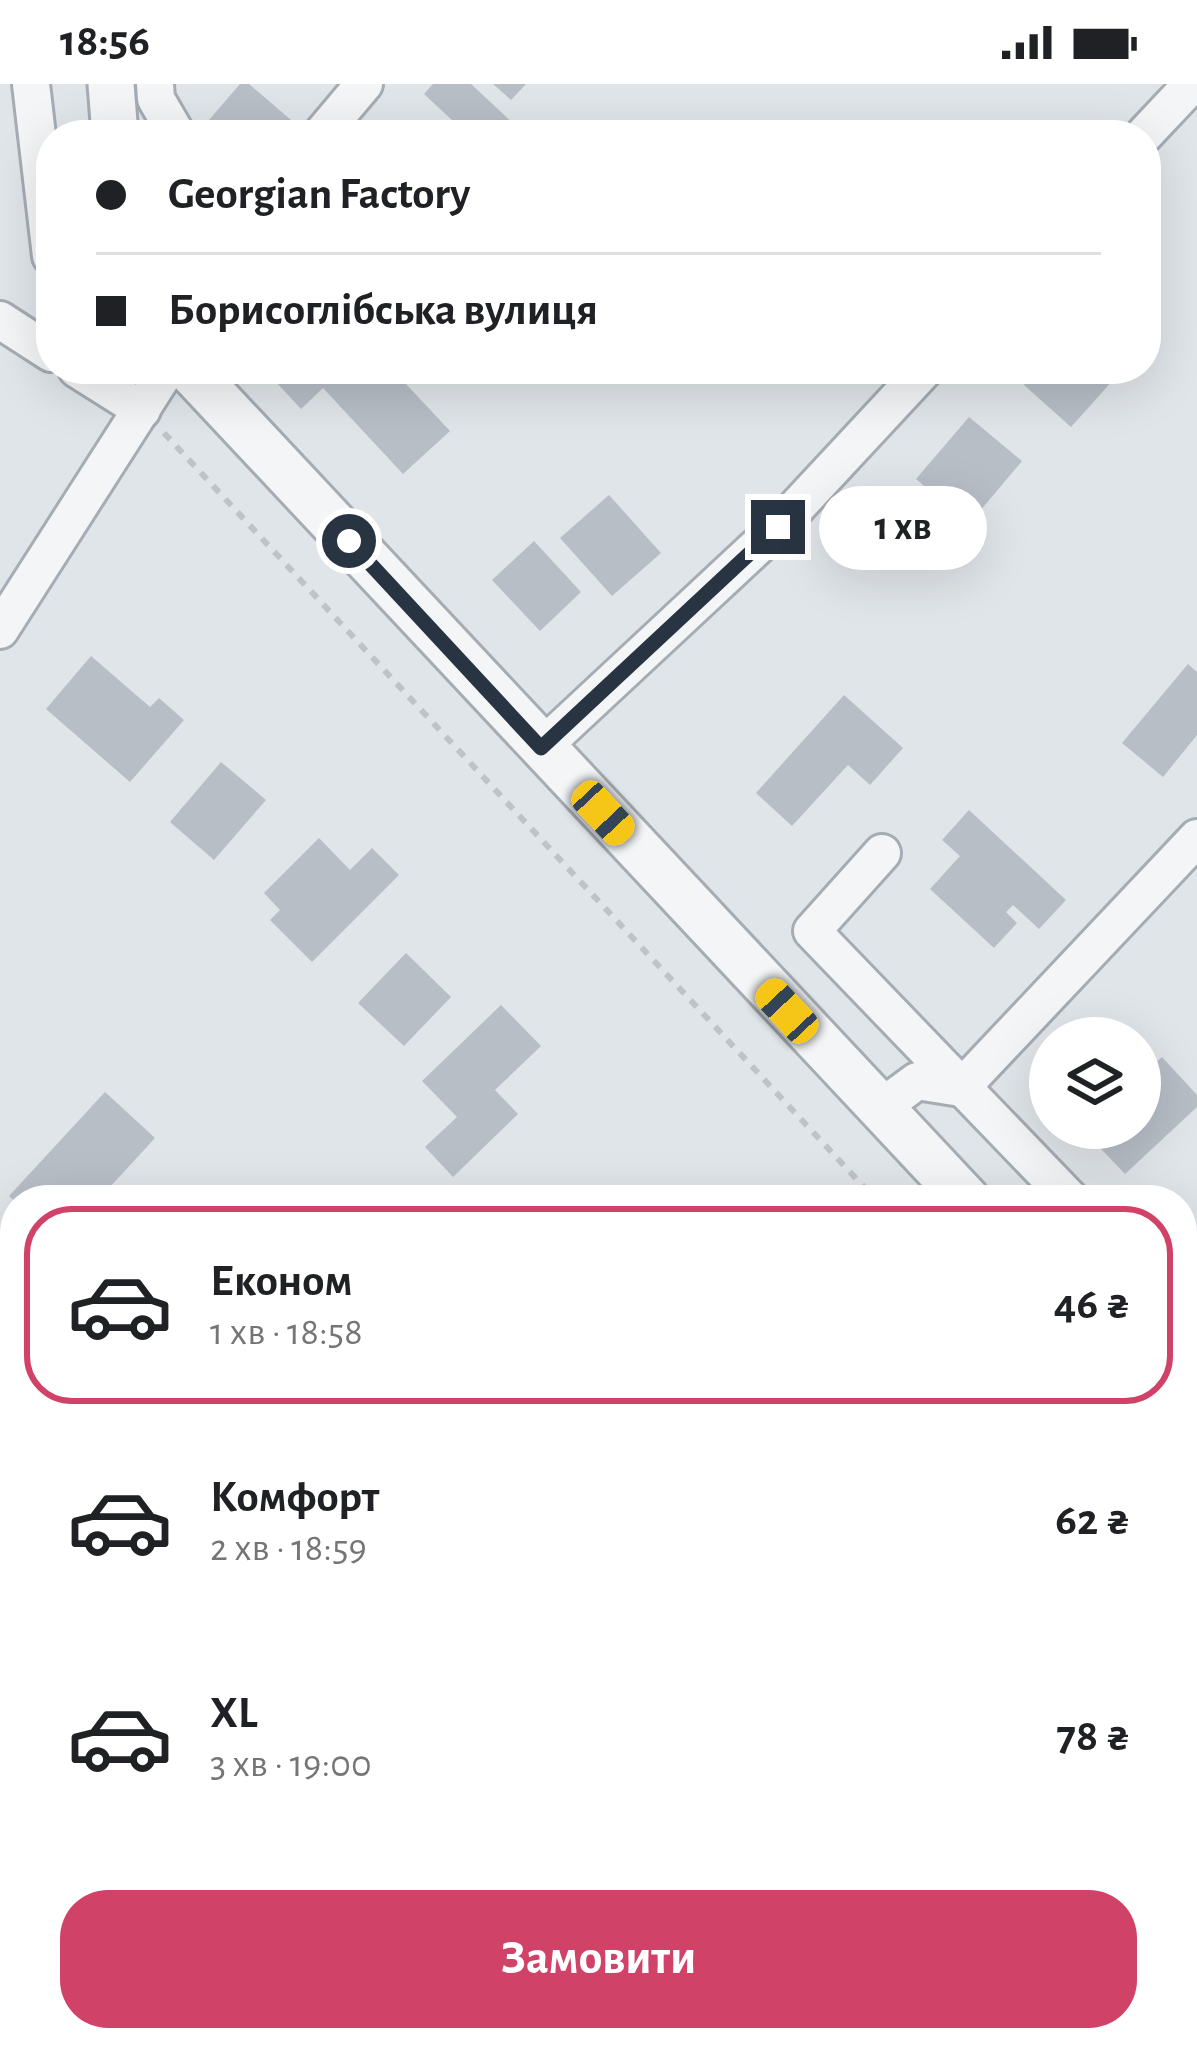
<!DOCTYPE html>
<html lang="uk">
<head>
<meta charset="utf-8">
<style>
	:root { --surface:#fff; --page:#f2f2f2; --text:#202124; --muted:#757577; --line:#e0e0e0; --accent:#d14269 }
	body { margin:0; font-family:"Alegreya Sans",sans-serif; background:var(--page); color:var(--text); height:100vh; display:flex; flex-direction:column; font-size:45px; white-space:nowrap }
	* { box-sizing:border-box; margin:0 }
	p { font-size:39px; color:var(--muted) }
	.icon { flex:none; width:66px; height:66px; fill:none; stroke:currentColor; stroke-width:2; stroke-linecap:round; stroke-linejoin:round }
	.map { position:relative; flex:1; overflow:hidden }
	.sheet { position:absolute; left:0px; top:1101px; width:1197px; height:867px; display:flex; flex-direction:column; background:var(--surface); border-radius:48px 48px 0 0; box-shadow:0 12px 48px #0002 }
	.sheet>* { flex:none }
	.hud { position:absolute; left:36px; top:36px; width:1125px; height:264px; border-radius:48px; box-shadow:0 12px 48px #0002; display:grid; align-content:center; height:264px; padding:0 60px; background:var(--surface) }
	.buttons { position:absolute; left:1029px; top:933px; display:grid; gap:24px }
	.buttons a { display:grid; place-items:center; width:132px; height:132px; border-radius:50%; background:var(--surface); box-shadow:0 12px 48px #0002; font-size:60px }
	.end { position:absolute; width:54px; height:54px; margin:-27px; border:15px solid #283441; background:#fff; box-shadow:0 0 0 6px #fff }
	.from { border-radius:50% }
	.bubble { position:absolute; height:84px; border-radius:42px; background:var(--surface); box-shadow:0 12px 48px #0002; font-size:39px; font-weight:700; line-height:84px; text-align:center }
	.car { position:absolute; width:36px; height:72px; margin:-36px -18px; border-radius:15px; box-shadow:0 0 9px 3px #0007; background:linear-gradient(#f5c518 24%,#345 0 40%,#f5c518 0 76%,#345 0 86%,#f5c518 0) }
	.hud b { display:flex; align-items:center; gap:42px; height:114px; font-size:45px }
	.hud b+b { border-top:3px solid var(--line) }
	.hud i { width:30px; height:30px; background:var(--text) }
	ul { padding:21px 0 0; list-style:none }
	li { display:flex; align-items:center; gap:36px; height:198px; margin:0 24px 18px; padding:0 36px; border:6px solid transparent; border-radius:48px }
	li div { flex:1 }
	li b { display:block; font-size:45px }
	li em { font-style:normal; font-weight:700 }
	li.selected { border-color:var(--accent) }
	li>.icon { width:108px; height:108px; stroke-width:1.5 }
	.action { display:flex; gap:24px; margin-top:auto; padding:24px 60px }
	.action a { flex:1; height:138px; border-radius:48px; background:var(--accent); color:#fff; font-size:48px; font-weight:700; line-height:138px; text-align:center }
	.status { display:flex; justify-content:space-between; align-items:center; height:84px; padding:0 60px; background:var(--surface); direction:ltr }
	.status svg { height:33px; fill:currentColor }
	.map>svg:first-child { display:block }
	.building { fill:#b7bec6 }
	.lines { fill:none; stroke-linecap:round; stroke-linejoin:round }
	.minor-casing { stroke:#a5acb3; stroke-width:42 }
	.tertiary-casing { stroke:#a5acb3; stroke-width:51 }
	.path { stroke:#bec3c8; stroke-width:6; stroke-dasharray:9 9; stroke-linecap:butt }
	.minor { stroke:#f3f5f7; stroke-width:36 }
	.tertiary { stroke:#f3f5f7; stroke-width:45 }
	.route { stroke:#283441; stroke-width:15 }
</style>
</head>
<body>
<div class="status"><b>18:56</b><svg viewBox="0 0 49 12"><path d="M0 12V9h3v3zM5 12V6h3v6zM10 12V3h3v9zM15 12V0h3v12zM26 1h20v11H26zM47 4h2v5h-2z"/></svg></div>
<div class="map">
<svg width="1197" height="1967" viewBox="0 0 1197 1967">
	<rect width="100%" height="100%" fill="#e0e5e9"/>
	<g class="building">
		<polygon points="240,0 249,0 291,36 278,51 227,51 209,36"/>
		<polygon points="433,0 471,0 517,43 510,51 468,51 424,10"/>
		<polygon points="493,0 526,0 511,16"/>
		<polygon points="264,285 392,285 450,347 403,390 323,304 301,325"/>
		<polygon points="1038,285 1123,285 1071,343 1024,301"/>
		<polygon points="969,333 1022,377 969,440 916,395"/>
		<polygon points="609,411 661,469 612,512 560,454"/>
		<polygon points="534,457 581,508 540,547 492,496"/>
		<polygon points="91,572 150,623 159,614 184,636 130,698 46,625"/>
		<polygon points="1188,580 1197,588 1197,651 1163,693 1122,659"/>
		<polygon points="844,611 903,664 870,701 848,681 792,742 756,709"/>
		<polygon points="221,678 266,716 214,776 170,738"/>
		<polygon points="969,726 1066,816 1039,845 1013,821 1006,828 1017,839 994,864 930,805 960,772 942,756"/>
		<polygon points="319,754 350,786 372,764 399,791 312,878 270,836 280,826 264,809"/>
		<polygon points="406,869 451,913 404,962 358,919"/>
		<polygon points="501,921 541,962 495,1006 518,1030 453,1093 425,1063 457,1033 422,997"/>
		<polygon points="1162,973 1197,1011 1197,1023 1125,1090 1083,1046 1140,1044 1140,993"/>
		<polygon points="105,1008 155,1054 98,1116 13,1116 9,1112"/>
		<polygon points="0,1353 15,1366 15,1444 0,1461"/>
		<polygon points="0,1811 15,1825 15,1869 0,1884"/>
		<polygon points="83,1953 118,1953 104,1967 97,1967"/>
		<polygon points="809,1953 856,1953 842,1967 824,1967"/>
	</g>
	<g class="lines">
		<defs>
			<g id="minor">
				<polyline points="31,0 51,172"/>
				<polyline points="155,0 156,15 177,51"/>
				<polyline points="321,51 364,0"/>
				<polyline points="1144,51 1192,0"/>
				<polyline points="0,236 51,269"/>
				<polyline points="77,285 142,326"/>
				<polyline points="0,546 167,285"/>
				<polyline points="541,664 778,443 925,285"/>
				<polyline points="882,769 812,847 1071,1116"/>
				<polyline points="879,1025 917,997 961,1004 1197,754"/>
				<polyline points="1182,1230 1197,1245"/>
				<polyline points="0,1240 15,1255"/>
				<polyline points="735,1953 749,1967"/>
			</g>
			<g id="tertiary">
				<polyline points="111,0 115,51"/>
				<polyline points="189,285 967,1116"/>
				<polyline points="1182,1340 1197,1356"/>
			</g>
		</defs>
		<use href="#minor" class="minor-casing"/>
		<use href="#tertiary" class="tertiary-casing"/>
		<g class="path">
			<polyline points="164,349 876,1116"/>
			<polyline points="1182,1446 1197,1462"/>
		</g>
		<use href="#minor" class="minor"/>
		<use href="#tertiary" class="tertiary"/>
	</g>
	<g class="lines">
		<polyline class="route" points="349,457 541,664 778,443"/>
	</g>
</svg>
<div class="buttons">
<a><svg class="icon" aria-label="layers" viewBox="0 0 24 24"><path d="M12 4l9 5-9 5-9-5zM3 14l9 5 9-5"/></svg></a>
</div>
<i class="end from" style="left:349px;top:457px"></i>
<i class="end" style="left:778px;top:443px"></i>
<div class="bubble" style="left:819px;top:402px;width:168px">1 хв</div>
<i class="car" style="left:603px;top:729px;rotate:137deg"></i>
<i class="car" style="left:787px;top:927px;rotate:317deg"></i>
<div class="hud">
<b><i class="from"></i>Georgian Factory</b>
<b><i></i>Борисоглібська вулиця</b>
</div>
<section class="sheet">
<ul>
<li class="selected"><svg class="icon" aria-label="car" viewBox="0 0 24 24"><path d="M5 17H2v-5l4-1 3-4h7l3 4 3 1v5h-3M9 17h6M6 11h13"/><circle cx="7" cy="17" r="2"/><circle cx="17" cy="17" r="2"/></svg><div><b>Економ</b><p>1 хв · 18:58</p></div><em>46 ₴</em></li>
<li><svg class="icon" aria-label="car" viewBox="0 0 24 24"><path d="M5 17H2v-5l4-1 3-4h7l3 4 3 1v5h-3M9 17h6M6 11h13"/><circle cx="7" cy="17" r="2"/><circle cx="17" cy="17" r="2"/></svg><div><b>Комфорт</b><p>2 хв · 18:59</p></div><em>62 ₴</em></li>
<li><svg class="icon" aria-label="car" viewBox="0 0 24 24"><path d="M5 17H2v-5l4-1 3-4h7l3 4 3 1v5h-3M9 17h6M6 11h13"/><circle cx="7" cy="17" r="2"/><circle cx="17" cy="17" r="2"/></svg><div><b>XL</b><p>3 хв · 19:00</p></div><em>78 ₴</em></li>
</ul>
<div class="action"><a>Замовити</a></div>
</section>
</div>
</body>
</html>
